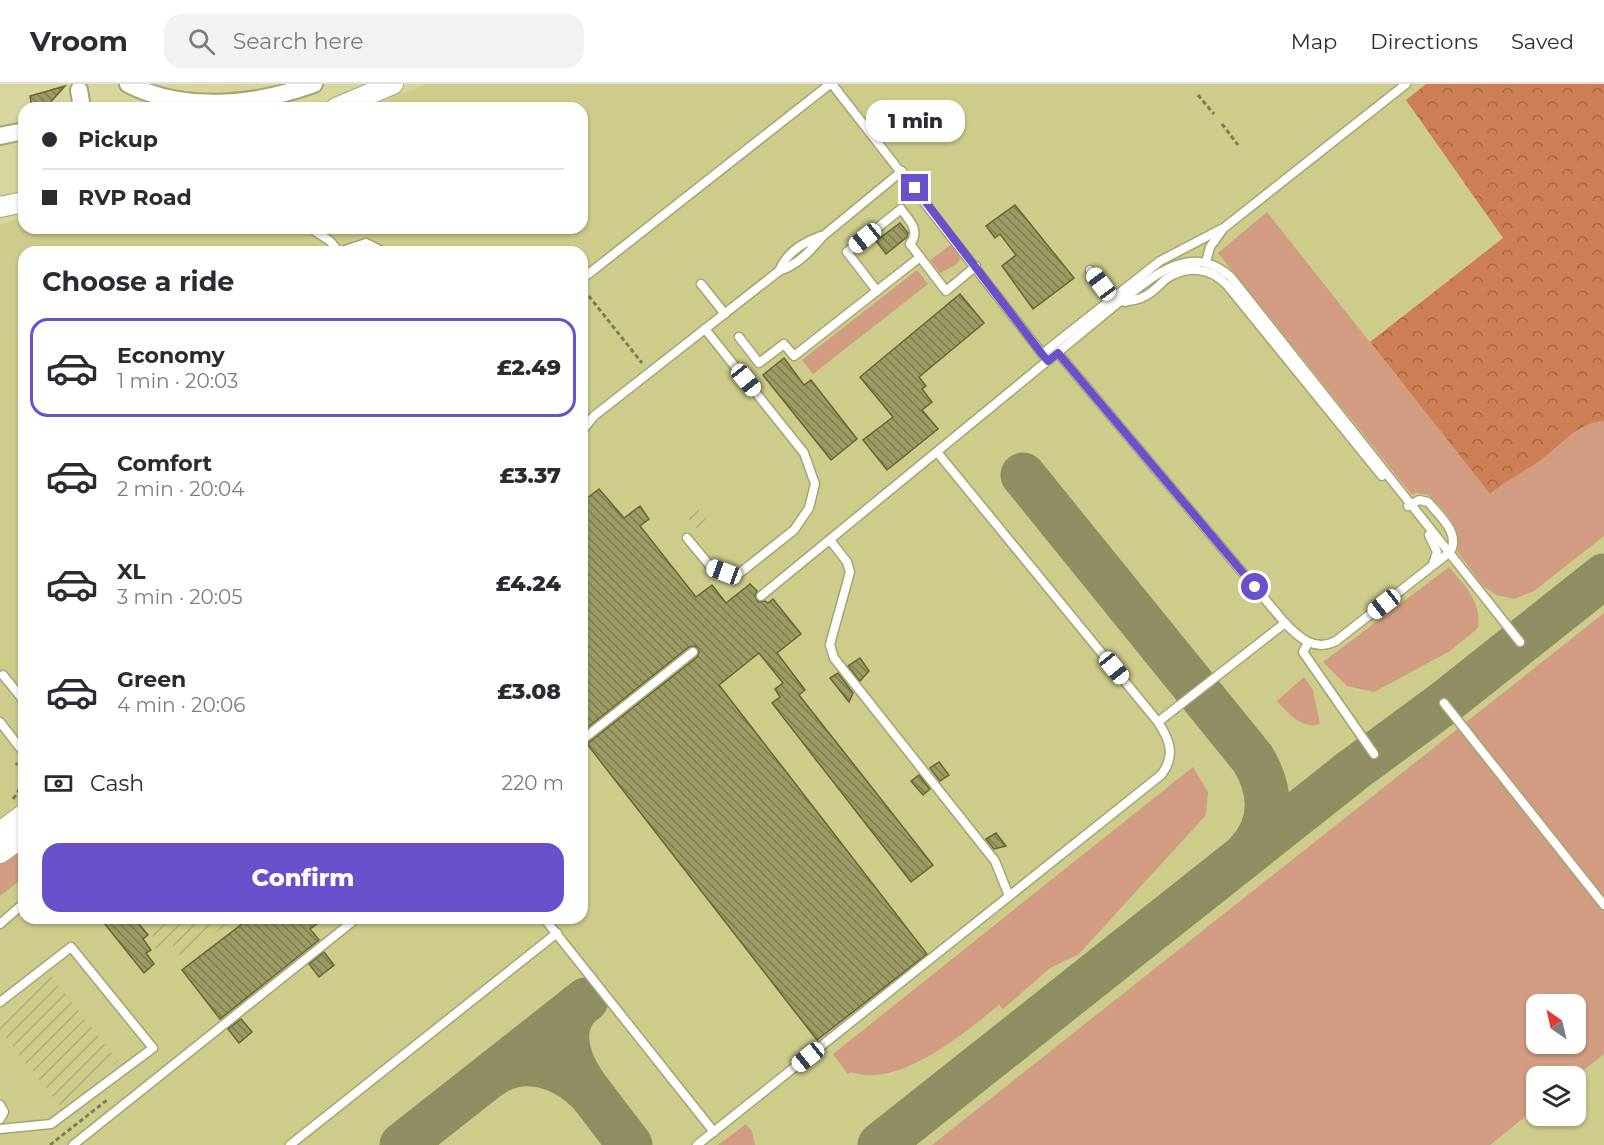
<!DOCTYPE html>
<html lang="en">
<head>
<meta charset="utf-8">
<style>
	:root { --surface:#fff; --page:#f2f2f3; --text:#2b2b33; --muted:#7c7c81; --line:#e1e1e2; --accent:#6851ca }
	body { margin:0; font-family:Montserrat,sans-serif; background:var(--page); color:var(--text); height:100vh; display:flex; flex-direction:column; font-size:22px; white-space:nowrap }
	* { box-sizing:border-box; margin:0 }
	p { font-size:20px; color:var(--muted) }
	.icon { flex:none; width:33px; height:33px; fill:none; stroke:currentColor; stroke-width:2; stroke-linecap:round; stroke-linejoin:round }
	.map { position:relative; flex:1; overflow:hidden }
	.sheet { position:absolute; left:18px; top:162px; width:570px; height:678px; display:flex; flex-direction:column; background:var(--surface); border-radius:18px; box-shadow:0 2px 4px #0004 }
	.sheet>* { flex:none }
	.banner { position:absolute; left:18px; top:18px; width:570px; height:132px; border-radius:18px; box-shadow:0 2px 4px #0004; display:grid; align-content:center; height:132px; padding:0 24px; background:var(--surface) }
	.needle { width:39px; rotate:326deg }
	.fabs { position:absolute; left:1526px; top:910px; display:grid; gap:12px }
	.fabs a { display:grid; place-items:center; width:60px; height:60px; border-radius:12px; background:var(--surface); box-shadow:0 2px 4px #0004; font-size:30px }
	.end { position:absolute; width:27px; height:27px; margin:-14px; border:8px solid #6851ca; background:#fff; box-shadow:0 0 0 3px #fff }
	.from { border-radius:50% }
	.bubble { position:absolute; height:42px; border-radius:18px; background:var(--surface); box-shadow:0 2px 4px #0004; font-size:20px; font-weight:800; line-height:42px; text-align:center }
	.car { position:absolute; width:18px; height:36px; margin:-18px -9px; border-radius:8px; box-shadow:0 0 4px 2px #0007; background:linear-gradient(#fff 24%,#345 0 40%,#fff 0 76%,#345 0 86%,#fff 0) }
	.banner b { display:flex; align-items:center; gap:21px; height:57px; font-size:22px }
	.banner b+b { border-top:2px solid var(--line) }
	.banner i { width:15px; height:15px; background:var(--text) }
	ul { padding:0; list-style:none }
	li { display:flex; align-items:center; gap:18px; height:99px; margin:0 12px 9px; padding:0 12px; border:3px solid transparent; border-radius:18px }
	li div { flex:1 }
	li b { display:block; font-size:22px }
	li em { font-style:normal; font-weight:800 }
	li.selected { border-color:var(--accent) }
	li>.icon { width:54px; height:54px; stroke-width:1.5 }
	h2 { padding:0 24px; font-size:27px; line-height:72px }
	.pay { display:flex; align-items:center; gap:15px; height:66px; padding:0 24px; font-size:22px }
	.pay p { margin-inline-start:auto }
	.cta { display:flex; gap:12px; margin-top:auto; padding:12px 24px }
	.cta a { flex:1; height:69px; border-radius:18px; background:var(--accent); color:#fff; font-size:24px; font-weight:800; line-height:69px; text-align:center }
	header { display:flex; align-items:center; gap:36px; box-sizing:border-box; height:84px; padding:0 30px; background:var(--surface); border-bottom:2px solid var(--line) }
	header strong { font-size:28px }
	nav { display:flex; gap:33px; margin-inline-start:auto; font-size:21px }
	.search { width:420px; height:54px; background:var(--page); display:flex; align-items:center; gap:15px; box-sizing:border-box; padding:0 21px; border-radius:18px; color:var(--muted); font-size:22px }
	.map>svg:first-child { display:block }
	.built { fill:#cdcc8b; fill-rule:evenodd }
	.industrial { fill:url(#industrial-furrows) }
	.grass { fill:#d19c82; fill-rule:evenodd }
	.forest { fill:url(#forest-crowns) }
	.lines { fill:none; stroke-linecap:round; stroke-linejoin:round }
	.taxiway { stroke:#8e8e62; stroke-width:45 }
	.building { fill:url(#building-back-hatch); stroke:#676631; stroke-width:1.5 }
	.service-casing { stroke:#a6a56e; stroke-width:11 }
	.minor-casing { stroke:#a6a56e; stroke-width:20 }
	.tertiary-casing { stroke:#a6a56e; stroke-width:22 }
	.path { stroke:#7d7d54; stroke-width:3; stroke-dasharray:4.5 3; stroke-linecap:butt }
	.service { stroke:#fff; stroke-width:8 }
	.minor { stroke:#fff; stroke-width:16 }
	.tertiary { stroke:#fff; stroke-width:20 }
	.route { stroke:#6851ca; stroke-width:8 }
</style>
</head>
<body>
<header>
<strong>Vroom</strong>
<div class="search"><svg class="icon" aria-label="search" viewBox="0 0 24 24"><circle cx="10" cy="10" r="6"/><path d="M15 15l6 6"/></svg>Search here</div>
<nav><a>Map</a><a>Directions</a><a>Saved</a></nav>
</header>
<div class="map">
<svg width="1604" height="1061" viewBox="0 0 1604 1061">
	<defs>
		<pattern id="industrial-furrows" width="10" height="10" patternUnits="userSpaceOnUse" patternTransform="scale(1.5)"><rect width="10" height="10" fill="#cdcc8b"/><path d="M-1 1l2-2M0 10L10 0M9 11l2-2" fill="none" stroke="#afaf76"/></pattern>
		<pattern id="forest-crowns" width="20" height="18" patternUnits="userSpaceOnUse" patternTransform="scale(1.5)"><rect width="20" height="18" fill="#ce7e54"/><path d="M2 6a3 3 0 1 1 6 0M12 15a3 3 0 1 1 6 0" fill="none" stroke="#a66644"/></pattern>
		<pattern id="building-back-hatch" width="6" height="6" patternUnits="userSpaceOnUse" patternTransform="scale(1.5)"><rect width="6" height="6" fill="#9c9b65"/><path d="M-1 5l2 2M0 0l6 6M5-1l2 2" fill="none" stroke="#7e7e51"/></pattern>
	</defs>
	<rect width="100%" height="100%" fill="#d6d69d"/>
	<path class="built" d="M427 0H1604V1061H0V140L24 134V144H582V24H364ZM24 168H582V834H24ZM1536 921H1575V960H1536ZM1536 993H1575V1032H1536Z"/>
	<g class="industrial">
		<polygon points="698,424 711,440 700,449 687,433"/>
		<polygon points="149,834 234,834 183,875 169,858 156,868"/>
		<polygon points="51,892 118,977 61,1023 0,946 0,932"/>
	</g>
	<g class="grass">
		<path d="M1267 128 1490 410C1505 398 1521 389 1537 379 1560 364 1576 339 1604 337V452L1534 507 1514 515 1497 511 1483 502 1457 467C1463 446 1444 424 1428 411L1416 409 1412 411 1218 169Z"/>
		<polygon points="953,159 962,172 956,181 940,189 930,176"/>
		<polygon points="917,186 928,200 813,290 802,276"/>
		<path d="M1449 483C1465 502 1482 518 1478 544L1450 567 1374 608 1347 602 1323 578Z"/>
		<path d="M1604 529V970L1575 993H1536V1024L1490 1061H932ZM1536 921H1575V960H1536Z"/>
		<path d="M1304 593 1313 606 1320 640C1302 646 1288 629 1277 617Z"/>
		<path d="M1193 683 1208 708 1206 731 1079 870 1050 884 1003 925 999 921C964 949 899 1005 851 988L848 990 833 970Z"/>
		<polygon points="24,765 24,793 0,812 0,780"/>
		<polygon points="746,1040 752,1047 755,1061 718,1061"/>
	</g>
	<path class="forest" d="M1426 0H1604V337C1576 339 1559 364 1537 379 1521 389 1505 398 1490 410L1370 258 1503 154 1406 16Z"/>
	<g class="lines">
		<g class="taxiway">
			<path d="M1023 391 1253 675C1272 707 1274 741 1247 769"/>
			<path d="M493 990C527 968 566 984 591 1010 572 985 554 950 578 922"/>
			<polyline points="591,1010 630,1061"/>
			<polyline points="402,1061 586,916"/>
			<polyline points="880,1061 1353,686 1444,619 1604,492"/>
		</g>
	</g>
	<g class="building">
		<polygon points="65,2 47,22 32,24 30,12"/>
		<polygon points="1015,121 1074,194 1033,225 1002,182 1016,171 1000,150 995,154 986,142"/>
		<polygon points="900,139 908,149 907,153 886,170 876,157"/>
		<polygon points="960,210 984,239 919,293 926,302 922,305 932,318 922,326 938,345 887,386 863,356 893,333 860,293"/>
		<polygon points="784,274 804,301 811,296 857,355 831,376 763,291"/>
		<polygon points="599,405 624,434 640,422 649,435 640,442 696,513 712,501 726,519 750,500 757,507 755,512 758,518 765,517 768,519 773,515 801,550 777,569 805,606 799,611 933,781 911,798 772,619 780,613 775,605 783,599 759,569 719,601 927,870 817,956 587,660 697,573 699,568 696,562 689,563 582,648 582,418"/>
		<polygon points="860,574 869,587 860,597 848,582"/>
		<polygon points="838,589 853,609 849,618 830,594"/>
		<polygon points="939,678 949,691 940,697 930,684"/>
		<polygon points="919,691 930,705 923,711 911,697"/>
		<polygon points="996,749 1006,762 994,765 986,755"/>
		<polygon points="100,834 134,834 148,851 143,855 151,866 146,869 154,880 144,889"/>
		<polygon points="250,834 325,834 310,845 319,856 220,935 182,886"/>
		<polygon points="324,868 334,881 319,893 309,880"/>
		<polygon points="241,935 252,948 239,959 228,945"/>
	</g>
	<g class="lines">
		<defs>
			<g id="service">
				<polyline points="832,0 1044,272"/>
				<polyline points="310,144 330,157 339,168"/>
				<polyline points="339,168 366,159 384,168"/>
				<polyline points="1206,178 1210,163 1223,145"/>
				<polyline points="1090,186 1116,217"/>
				<path d="M779 187C786 169 804 158 821 152"/>
				<polyline points="582,195 830,0"/>
				<polyline points="701,200 725,230"/>
				<path d="M877 207 847 168 901 125C909 136 921 147 910 160L946 207 976 182"/>
				<path d="M1125 218C1131 216 1138 216 1143 213 1152 210 1159 201 1166 195 1187 181 1210 183 1227 201L1382 392"/>
				<polyline points="739,253 759,279 784,260 794,272 920,173"/>
				<path d="M1058 269 1285 539C1299 554 1315 568 1336 557L1450 468C1461 450 1440 432 1428 418L1419 416 1408 422"/>
				<polyline points="1042,270 1160,177 1225,143 1406,0"/>
				<path d="M582 347 594 332 779 187C798 181 811 166 823 152L902 87"/>
				<polyline points="1429,451 1437,468 1433,480"/>
				<polyline points="687,454 711,483 736,492 794,446 809,424 815,400 804,369 705,245"/>
				<polyline points="830,456 847,478 850,488 832,553 830,561 834,574 995,777 1009,812"/>
				<path d="M761 512 1118 219C1153 194 1188 157 1230 192L1520 558"/>
				<polyline points="1308,559 1303,568 1374,670"/>
				<polyline points="3,591 24,617"/>
				<polyline points="1444,619 1604,821"/>
				<polyline points="0,638 24,669"/>
				<polyline points="1158,638 1285,539"/>
				<polyline points="582,656 693,568"/>
				<polyline points="544,834 714,1048"/>
				<polyline points="0,840 24,819"/>
				<polyline points="0,918 71,863 153,964 51,1040 0,1045"/>
				<polyline points="0,1021 4,1028 0,1035"/>
				<polyline points="73,1061 357,834"/>
				<polyline points="290,1061 557,849"/>
				<path d="M697 1061 1161 691C1176 672 1170 656 1158 638L937 368"/>
			</g>
			<g id="minor">
				<path d="M128 0C186 29 255 21 314 0"/>
				<polyline points="79,6 82,24"/>
				<polyline points="0,52 24,47"/>
			</g>
			<g id="tertiary">
				<polyline points="336,24 393,0"/>
				<polyline points="0,123 24,118"/>
				<polyline points="0,748 24,730"/>
				<polyline points="0,769 24,752"/>
			</g>
		</defs>
		<use href="#service" class="service-casing"/>
		<use href="#minor" class="minor-casing"/>
		<use href="#tertiary" class="tertiary-casing"/>
		<g class="path">
			<polyline points="1198,11 1214,30"/>
			<polyline points="1222,40 1238,61"/>
			<polyline points="584,206 642,279"/>
			<path d="M13 715C23 702 26 693 16 679"/>
			<polyline points="50,1061 107,1016"/>
		</g>
		<use href="#service" class="service"/>
		<use href="#minor" class="minor"/>
		<use href="#tertiary" class="tertiary"/>
	</g>
	<g class="lines">
		<polyline class="route" points="915,104 1042,270 1048,277 1058,269 1255,503"/>
	</g>
</svg>
<div class="fabs">
<a><svg class="needle" viewBox="-14 -14 28 28"><path d="M0-13l5 13h-10z" fill="#e53935"/><path d="M0 13l5-13h-10z" fill="#7c7c81"/></svg></a>
<a><svg class="icon" aria-label="layers" viewBox="0 0 24 24"><path d="M12 4l9 5-9 5-9-5zM3 14l9 5 9-5"/></svg></a>
</div>
<i class="end from" style="left:1255px;top:503px"></i>
<i class="end" style="left:915px;top:104px"></i>
<div class="bubble" style="left:866px;top:16px;width:99px">1 min</div>
<i class="car" style="left:865px;top:154px;rotate:231deg"></i>
<i class="car" style="left:1101px;top:200px;rotate:323deg"></i>
<i class="car" style="left:746px;top:296px;rotate:141deg"></i>
<i class="car" style="left:724px;top:488px;rotate:290deg"></i>
<i class="car" style="left:1384px;top:520px;rotate:232deg"></i>
<i class="car" style="left:1114px;top:584px;rotate:141deg"></i>
<i class="car" style="left:808px;top:973px;rotate:231deg"></i>
<div class="banner">
<b><i class="from"></i>Pickup</b>
<b><i></i>RVP Road</b>
</div>
<section class="sheet">
<h2>Choose a ride</h2>
<ul>
<li class="selected"><svg class="icon" aria-label="car" viewBox="0 0 24 24"><path d="M5 17H2v-5l4-1 3-4h7l3 4 3 1v5h-3M9 17h6M6 11h13"/><circle cx="7" cy="17" r="2"/><circle cx="17" cy="17" r="2"/></svg><div><b>Economy</b><p>1 min · 20:03</p></div><em>£2.49</em></li>
<li><svg class="icon" aria-label="car" viewBox="0 0 24 24"><path d="M5 17H2v-5l4-1 3-4h7l3 4 3 1v5h-3M9 17h6M6 11h13"/><circle cx="7" cy="17" r="2"/><circle cx="17" cy="17" r="2"/></svg><div><b>Comfort</b><p>2 min · 20:04</p></div><em>£3.37</em></li>
<li><svg class="icon" aria-label="car" viewBox="0 0 24 24"><path d="M5 17H2v-5l4-1 3-4h7l3 4 3 1v5h-3M9 17h6M6 11h13"/><circle cx="7" cy="17" r="2"/><circle cx="17" cy="17" r="2"/></svg><div><b>XL</b><p>3 min · 20:05</p></div><em>£4.24</em></li>
<li><svg class="icon" aria-label="car" viewBox="0 0 24 24"><path d="M5 17H2v-5l4-1 3-4h7l3 4 3 1v5h-3M9 17h6M6 11h13"/><circle cx="7" cy="17" r="2"/><circle cx="17" cy="17" r="2"/></svg><div><b>Green</b><p>4 min · 20:06</p></div><em>£3.08</em></li>
</ul>
<div class="pay"><svg class="icon" aria-label="cash" viewBox="0 0 24 24"><path d="M3 7h18v10H3z"/><circle cx="12" cy="12" r="2"/></svg>Cash<p>220 m</p></div>
<div class="cta"><a>Confirm</a></div>
</section>
</div>
</body>
</html>
